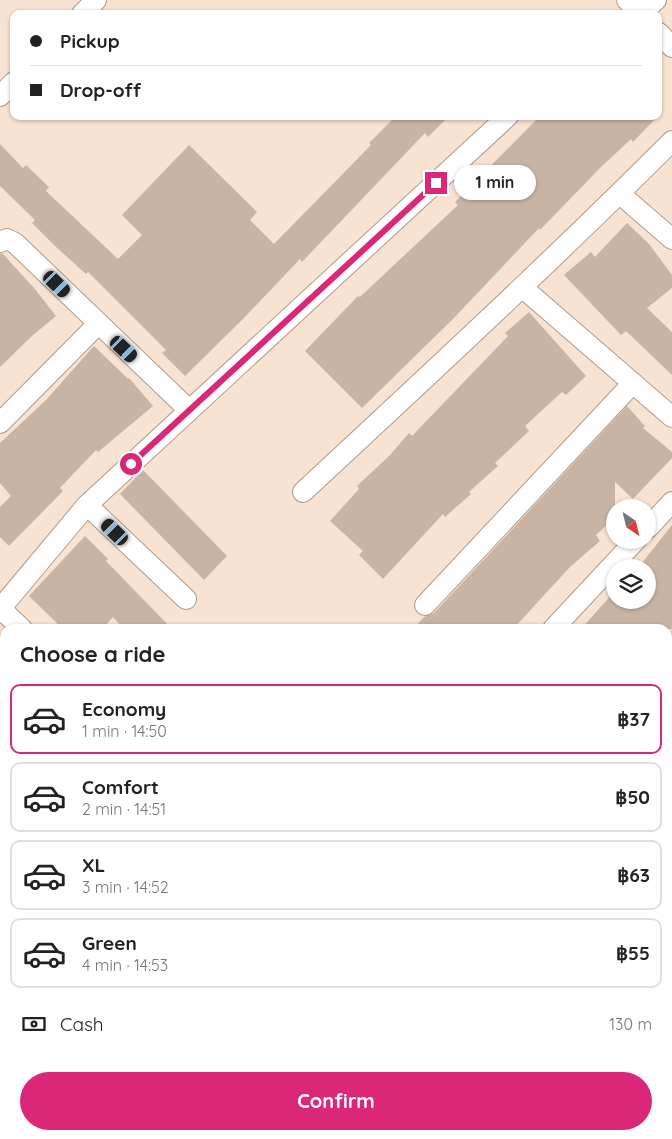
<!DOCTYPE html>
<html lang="en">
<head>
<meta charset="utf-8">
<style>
	:root { --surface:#fff; --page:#f6f6f6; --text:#222; --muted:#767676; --line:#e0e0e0; --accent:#db2777 }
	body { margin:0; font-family:Quicksand,sans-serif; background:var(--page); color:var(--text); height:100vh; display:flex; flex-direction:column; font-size:19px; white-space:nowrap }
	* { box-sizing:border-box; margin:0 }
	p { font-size:16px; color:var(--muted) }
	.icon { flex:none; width:28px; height:28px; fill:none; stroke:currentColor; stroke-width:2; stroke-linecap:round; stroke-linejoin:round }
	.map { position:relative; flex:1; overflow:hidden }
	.drawer { position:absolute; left:0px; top:624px; width:672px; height:516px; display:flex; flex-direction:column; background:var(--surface); border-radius:15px 15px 0 0; box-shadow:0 1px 4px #0004 }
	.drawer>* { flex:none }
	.banner { position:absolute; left:10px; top:10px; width:652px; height:110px; border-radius:10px; box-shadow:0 1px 4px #0004; display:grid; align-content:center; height:110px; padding:0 20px; background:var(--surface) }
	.needle { width:32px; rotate:145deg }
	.fabs { position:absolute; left:606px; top:499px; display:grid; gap:10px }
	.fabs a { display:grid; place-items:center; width:50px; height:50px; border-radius:50%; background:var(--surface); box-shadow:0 1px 4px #0004; font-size:25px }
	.end { position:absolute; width:22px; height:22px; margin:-11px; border:6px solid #db2777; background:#fff; box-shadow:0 0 0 2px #fff }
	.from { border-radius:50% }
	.bubble { position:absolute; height:35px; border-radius:18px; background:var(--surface); box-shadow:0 1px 4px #0004; font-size:16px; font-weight:800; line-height:35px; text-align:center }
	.car { position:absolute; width:15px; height:30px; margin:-15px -8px; border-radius:6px; box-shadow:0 0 4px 1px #0007; background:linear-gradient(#222 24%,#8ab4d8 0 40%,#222 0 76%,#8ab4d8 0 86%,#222 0) }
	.banner b { display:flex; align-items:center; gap:18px; height:48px; font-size:19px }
	.banner b+b { border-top:1px solid var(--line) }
	.banner i { width:12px; height:12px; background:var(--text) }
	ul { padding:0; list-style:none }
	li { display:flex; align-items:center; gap:15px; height:70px; margin:0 10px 8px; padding:0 10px; border:2px solid var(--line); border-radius:10px }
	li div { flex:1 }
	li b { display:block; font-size:19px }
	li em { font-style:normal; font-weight:800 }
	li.current { border-color:var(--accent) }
	li>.icon { width:45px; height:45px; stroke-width:1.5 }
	h2 { padding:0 20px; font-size:22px; line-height:60px }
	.pay { display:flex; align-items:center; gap:12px; height:55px; padding:0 20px; font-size:19px }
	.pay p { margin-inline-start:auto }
	.primary-button { display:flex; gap:10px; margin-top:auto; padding:10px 20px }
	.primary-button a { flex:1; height:58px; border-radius:30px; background:var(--accent); color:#fff; font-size:20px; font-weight:800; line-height:58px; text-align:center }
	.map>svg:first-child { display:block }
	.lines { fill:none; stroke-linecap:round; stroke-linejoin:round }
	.canal { stroke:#b6d3e6; stroke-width:22 }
	.building { fill:#c9b4a4 }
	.minor-casing { stroke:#b09c8c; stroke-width:22 }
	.minor { stroke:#fff; stroke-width:20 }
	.route { stroke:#db2777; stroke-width:6 }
</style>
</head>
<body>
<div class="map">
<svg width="672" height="1139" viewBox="0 0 672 1139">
	<rect width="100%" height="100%" fill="#f8e2d1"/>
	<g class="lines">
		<g class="canal">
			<polyline points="0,1025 5,1028"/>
			<polyline points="519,1135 529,1139"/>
		</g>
	</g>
	<g class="building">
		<polygon points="396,116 449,116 428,137 425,133 302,262 300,259 243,319 185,376 162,353 166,350 88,272 86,274 55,246 32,223 35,220 0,186 0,144 23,168 26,165 49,187 46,191 118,259 142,235 122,215 189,145 257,212 250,220 274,244 371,145 369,143"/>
		<polygon points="540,116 658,116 633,142 631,139 600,168 540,230 539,228 453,319 362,408 305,351 358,296 360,297 458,205 455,202"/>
		<polygon points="627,223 649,244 672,275 672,288 647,308 672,332 672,375 626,331 621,335 564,275 591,252 595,257"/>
		<polygon points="2,253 34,288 56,316 33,335 0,367 0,254"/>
		<polygon points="529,312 586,376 566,395 562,392 525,426 529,431 495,463 498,466 469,492 471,494 445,517 443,514 383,579 359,555 363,551 330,521 359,489 357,486 390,455 409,433 412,436 508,336 505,333"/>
		<polygon points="94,346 128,379 129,378 153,406 98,452 96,450 60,488 63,491 9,546 0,537 0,507 11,496 0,483 0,443 46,400"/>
		<polygon points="627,406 645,426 643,428 672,452 672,458 633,499 615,482 615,517 596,535 600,541 570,567 513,629 413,629 424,617 434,613"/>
		<polygon points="143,470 227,556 204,580 120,494"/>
		<polygon points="672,525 672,629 581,629 615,591 615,600 648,600 648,568 638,568"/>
		<polygon points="85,536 108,559 106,561 172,629 124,629 113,617 102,629 63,629 29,596"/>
	</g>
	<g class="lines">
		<defs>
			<g id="minor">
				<polyline points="627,0 640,14"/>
				<polyline points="82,14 96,0"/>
				<polyline points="641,14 656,0"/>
				<polyline points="659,33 672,47"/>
				<polyline points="0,96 14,82"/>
				<polyline points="620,194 672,239"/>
				<polyline points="0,242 7,239 15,243 189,410"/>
				<polyline points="523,288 672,417"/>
				<polyline points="0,423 98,324"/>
				<path d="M303 492C428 376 552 261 672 141"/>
				<polyline points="87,505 186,599"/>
				<polyline points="648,528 672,502"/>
				<polyline points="425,605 633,383"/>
				<polyline points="0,609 87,505 508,116"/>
				<polyline points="1,609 22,629"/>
				<polyline points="553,629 636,540"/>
				<polyline points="668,704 672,699"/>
				<polyline points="2,846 5,842"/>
				<polyline points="0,883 5,885"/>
				<polyline points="668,910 672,903"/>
				<polyline points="668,1034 672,1037"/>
				<polyline points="105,1135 112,1139"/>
				<polyline points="188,1139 192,1135"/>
			</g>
		</defs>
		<use href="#minor" class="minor-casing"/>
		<use href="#minor" class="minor"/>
	</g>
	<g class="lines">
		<polyline class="route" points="131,464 436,183"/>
	</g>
</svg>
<div class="fabs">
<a><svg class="needle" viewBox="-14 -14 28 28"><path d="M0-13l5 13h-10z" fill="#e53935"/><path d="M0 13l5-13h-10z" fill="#767676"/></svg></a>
<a><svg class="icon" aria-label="layers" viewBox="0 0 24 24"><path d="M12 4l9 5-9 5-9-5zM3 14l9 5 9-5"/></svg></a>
</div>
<i class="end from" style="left:131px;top:464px"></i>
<i class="end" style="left:436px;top:183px"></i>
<div class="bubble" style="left:454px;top:165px;width:82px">1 min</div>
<i class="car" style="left:57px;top:284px;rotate:134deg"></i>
<i class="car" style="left:124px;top:349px;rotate:133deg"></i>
<i class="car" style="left:115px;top:532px;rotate:314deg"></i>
<div class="banner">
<b><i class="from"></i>Pickup</b>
<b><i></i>Drop-off</b>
</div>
<section class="drawer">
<h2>Choose a ride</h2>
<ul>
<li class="current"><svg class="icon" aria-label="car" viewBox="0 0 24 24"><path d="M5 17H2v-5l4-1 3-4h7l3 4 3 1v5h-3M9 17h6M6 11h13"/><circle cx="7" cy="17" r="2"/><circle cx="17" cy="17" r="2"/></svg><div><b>Economy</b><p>1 min · 14:50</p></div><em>฿37</em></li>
<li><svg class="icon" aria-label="car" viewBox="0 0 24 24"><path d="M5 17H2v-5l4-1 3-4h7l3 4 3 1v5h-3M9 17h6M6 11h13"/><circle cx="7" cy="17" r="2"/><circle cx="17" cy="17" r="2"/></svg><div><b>Comfort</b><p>2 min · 14:51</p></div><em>฿50</em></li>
<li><svg class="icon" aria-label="car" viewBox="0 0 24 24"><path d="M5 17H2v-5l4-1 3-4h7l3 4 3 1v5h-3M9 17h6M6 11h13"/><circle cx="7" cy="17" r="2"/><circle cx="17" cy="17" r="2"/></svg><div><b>XL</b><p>3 min · 14:52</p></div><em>฿63</em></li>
<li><svg class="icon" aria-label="car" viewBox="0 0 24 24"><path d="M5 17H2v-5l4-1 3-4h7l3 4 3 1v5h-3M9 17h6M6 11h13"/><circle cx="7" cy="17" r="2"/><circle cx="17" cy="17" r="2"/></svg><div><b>Green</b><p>4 min · 14:53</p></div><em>฿55</em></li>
</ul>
<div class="pay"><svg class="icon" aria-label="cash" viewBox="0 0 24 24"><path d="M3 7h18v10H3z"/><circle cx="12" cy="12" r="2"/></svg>Cash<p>130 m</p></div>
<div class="primary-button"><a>Confirm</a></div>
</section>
</div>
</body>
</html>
